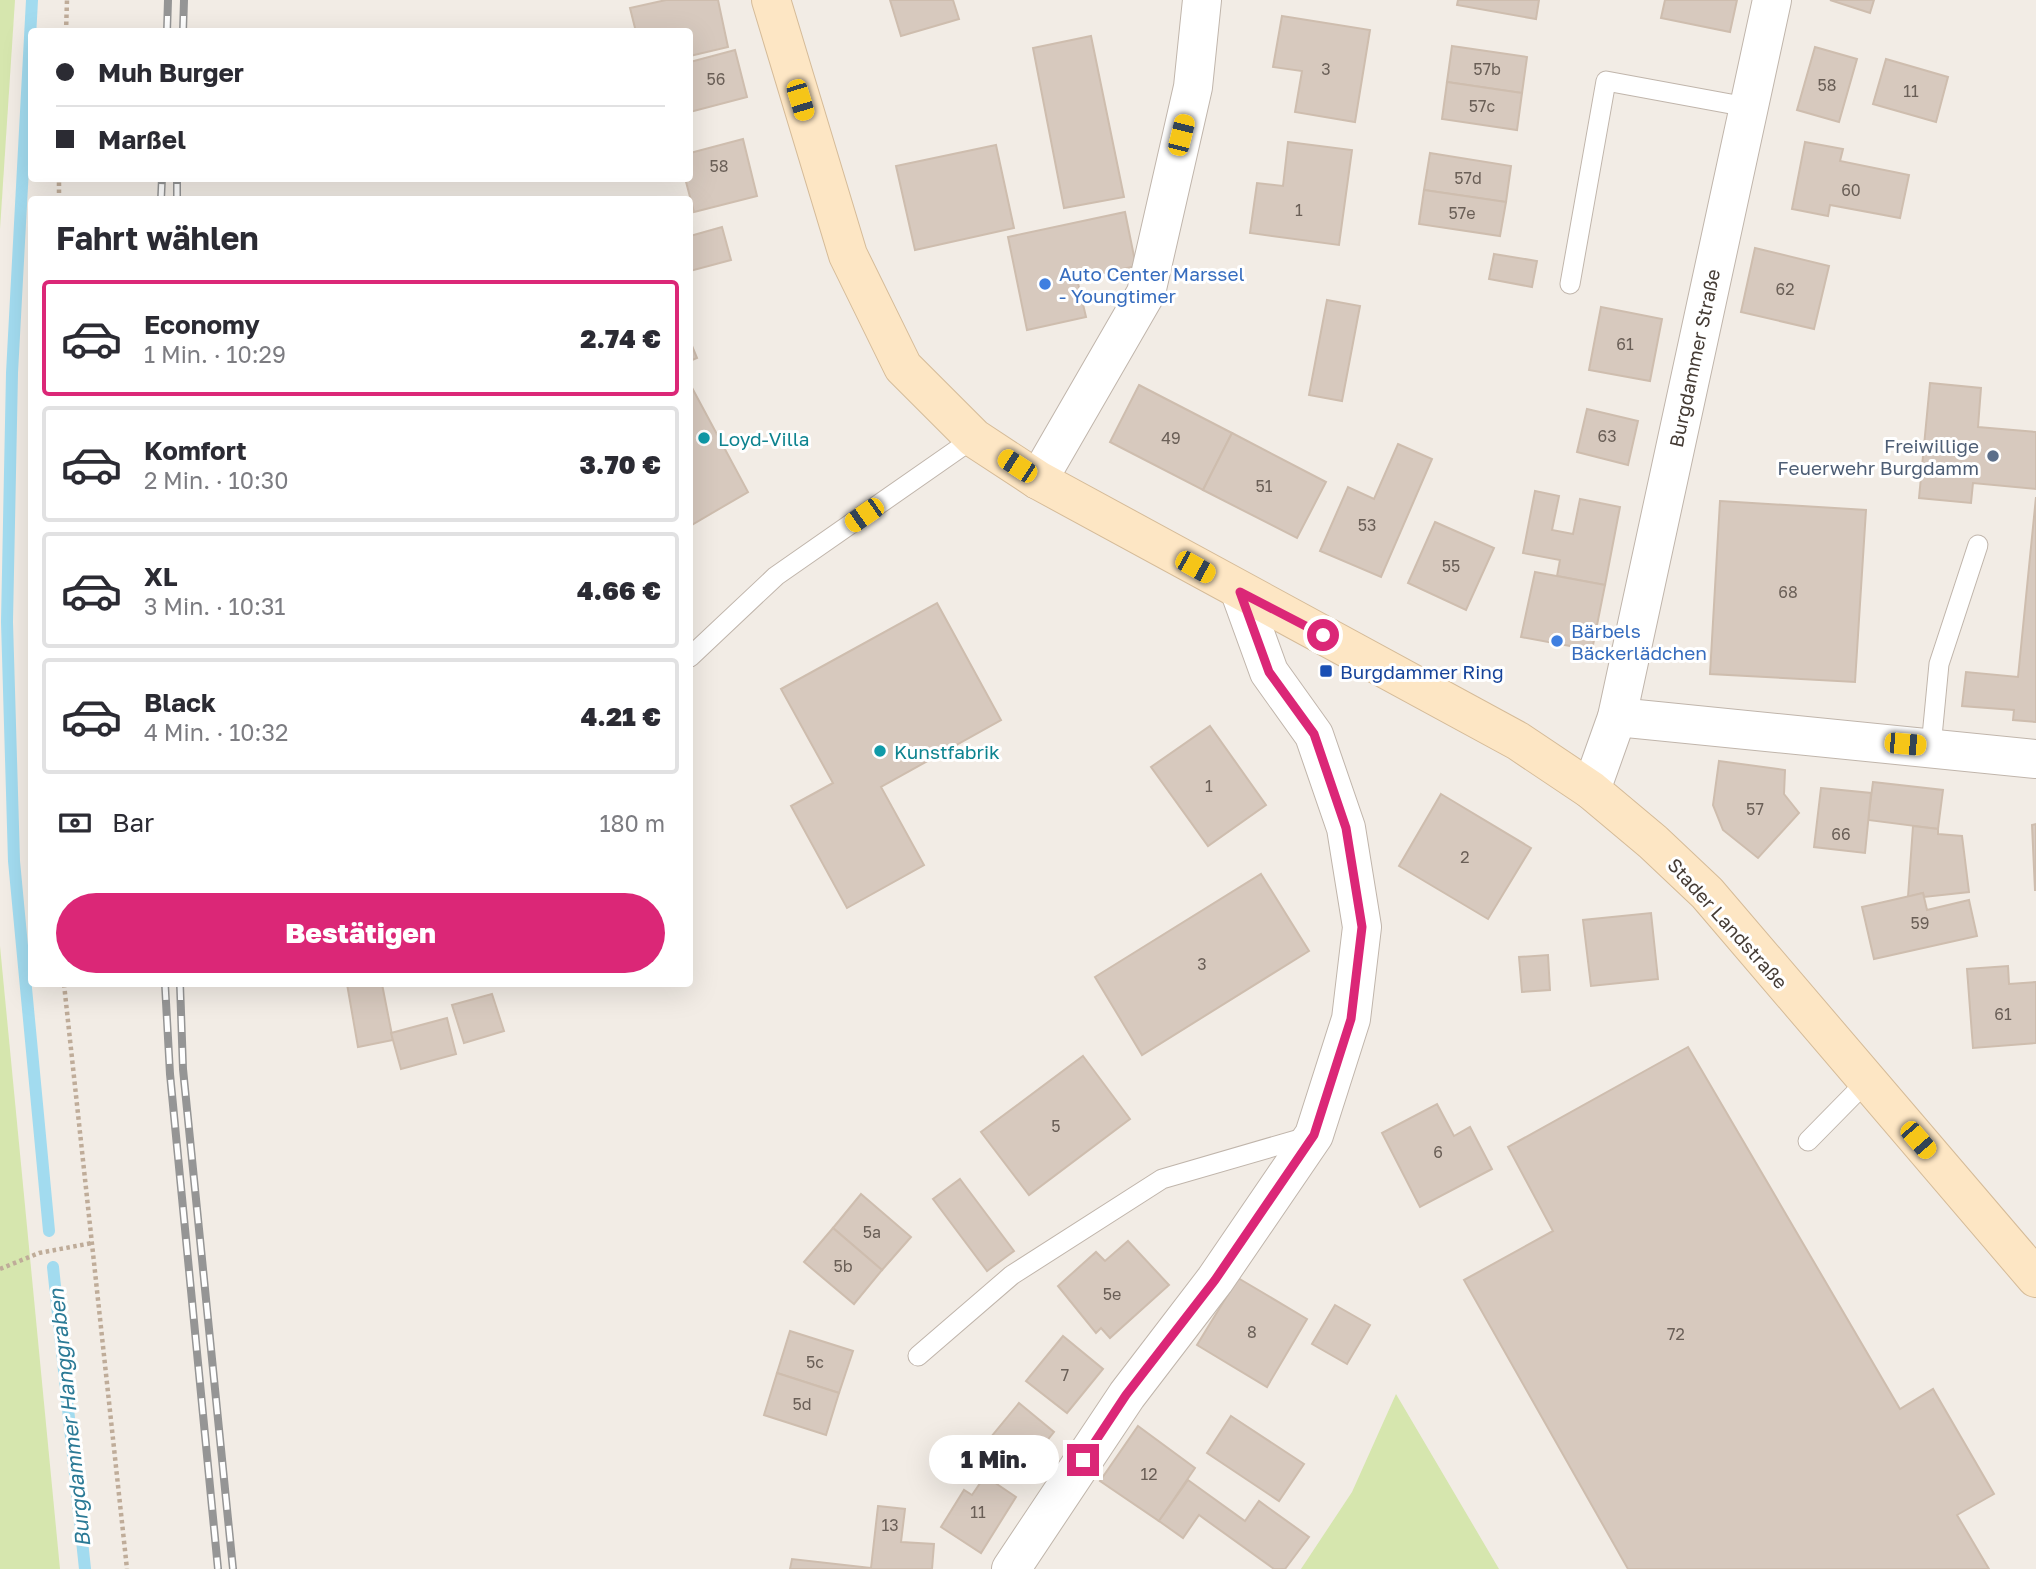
<!DOCTYPE html>
<html lang="de">
<head>
<meta charset="utf-8">
<style>
	:root { --surface:#fff; --page:#f7f7f7; --text:#2b2b33; --muted:#7c7c81; --line:#e1e1e2; --accent:#db2777 }
	body { margin:0; font-family:"Golos Text",sans-serif; background:var(--page); color:var(--text); height:100vh; display:flex; flex-direction:column; font-size:26px; white-space:nowrap }
	* { box-sizing:border-box; margin:0 }
	p { font-size:23px; color:var(--muted) }
	.icon { flex:none; width:38px; height:38px; fill:none; stroke:currentColor; stroke-width:2; stroke-linecap:round; stroke-linejoin:round }
	.map { position:relative; flex:1; overflow:hidden }
	.sheet { position:absolute; left:28px; top:196px; width:665px; height:791px; display:flex; flex-direction:column; background:var(--surface); border-radius:7px; box-shadow:0 7px 28px #0002 }
	.sheet>* { flex:none }
	.hud { position:absolute; left:28px; top:28px; width:665px; height:154px; border-radius:7px; box-shadow:0 7px 28px #0002; display:grid; align-content:center; height:154px; padding:0 28px; background:var(--surface) }
	.end { position:absolute; width:32px; height:32px; margin:-16px; border:9px solid #db2777; background:#fff; box-shadow:0 0 0 4px #fff }
	.from { border-radius:50% }
	.bubble { position:absolute; height:49px; border-radius:24px; background:var(--surface); box-shadow:0 7px 28px #0002; font-size:23px; font-weight:800; line-height:49px; text-align:center }
	.car { position:absolute; width:21px; height:42px; margin:-21px -10px; border-radius:9px; box-shadow:0 0 5px 2px #0007; background:linear-gradient(#f5c518 24%,#345 0 40%,#f5c518 0 76%,#345 0 86%,#f5c518 0) }
	.hud b { display:flex; align-items:center; gap:24px; height:66px; font-size:26px }
	.hud b+b { border-top:2px solid var(--line) }
	.hud i { width:18px; height:18px; background:var(--text) }
	ul { padding:0; list-style:none }
	li { display:flex; align-items:center; gap:21px; height:116px; margin:0 14px 10px; padding:0 14px; border:4px solid var(--line); border-radius:7px }
	li div { flex:1 }
	li b { display:block; font-size:26px }
	li em { font-style:normal; font-weight:800 }
	li.current { border-color:var(--accent) }
	li>.icon { width:63px; height:63px; stroke-width:1.5 }
	h2 { padding:0 28px; font-size:32px; line-height:84px }
	.pay { display:flex; align-items:center; gap:18px; height:77px; padding:0 28px; font-size:26px }
	.pay p { margin-inline-start:auto }
	.action { display:flex; gap:14px; margin-top:auto; padding:14px 28px }
	.action a { flex:1; height:80px; border-radius:42px; background:var(--accent); color:#fff; font-size:28px; font-weight:800; line-height:80px; text-align:center }
	.map>svg:first-child { display:block }
	.green { fill:#d6e6ae }
	.lines { fill:none; stroke-linecap:round; stroke-linejoin:round }
	.stream { stroke:#a2dbef; stroke-width:12 }
	.building { fill:#d7c9be; stroke:#cebdae; stroke-width:2 }
	.lane-casing { stroke:#c0b5ab; stroke-width:21 }
	.street-casing { stroke:#c0b5ab; stroke-width:40 }
	.secondary-casing { stroke:#d5bb98; stroke-width:40 }
	.path { stroke:#bfac99; stroke-width:4.5; stroke-dasharray:3.5 3.5; stroke-linecap:butt }
	.lane { stroke:#fff; stroke-width:19 }
	.street { stroke:#fff; stroke-width:38 }
	.secondary { stroke:#fde6c4; stroke-width:38 }
	.rail-casing { stroke:#959595; stroke-width:8 }
	.rail { stroke:#fff; stroke-width:5; stroke-dasharray:16; stroke-linecap:butt }
	.route { stroke:#db2777; stroke-width:9 }
	.shop-dot { fill:#3f7fe0; stroke:#fff; stroke-width:2.5 }
	.culture-dot { fill:#0f9aa8; stroke:#fff; stroke-width:2.5 }
	.service-dot { fill:#5c6f8a; stroke:#fff; stroke-width:2.5 }
	.transit-dot { fill:#1a4fb4; stroke:#fff; stroke-width:2.5 }
	.labels { text-anchor:middle; dominant-baseline:central; stroke-width:6; stroke-linejoin:round; paint-order:stroke }
	.number-label { font-size:16px; fill:#6a5f57 }
	.shop-label { font-size:19px; fill:#366cbe; stroke:#fff; text-anchor:start }
	.street-label { font-size:19px; fill:#453c35; stroke:#fff }
	.culture-label { font-size:19px; fill:#0d838f; stroke:#fff; text-anchor:start }
	.service-label { font-size:19px; fill:#4e5e75; stroke:#fff; text-anchor:end }
	.transit-label { font-size:19px; fill:#164399; stroke:#fff; text-anchor:start }
	.water-label { font-size:21px; font-style:italic; fill:#2b7a96; stroke:#fff }
</style>
</head>
<body>
<div class="map">
<svg width="2036" height="1569" viewBox="0 0 2036 1569">
	<rect width="100%" height="100%" fill="#f2ece5"/>
	<g class="green">
		<polygon points="0,0 15,0 0,229"/>
		<polygon points="0,946 60,1569 0,1569"/>
		<polygon points="1396,1394 1499,1569 1301,1569 1352,1492"/>
	</g>
	<g class="lines">
		<g class="stream">
			<polyline points="32,0 12,373 7,622 14,861 49,1231"/>
			<polyline points="53,1267 85,1569"/>
		</g>
	</g>
	<g class="building">
		<polygon points="666,0 718,0 728,47 690,56 690,32 636,32 630,8"/>
		<polygon points="890,0 953,0 959,19 901,36"/>
		<polygon points="1458,0 1539,0 1536,19 1457,5"/>
		<polygon points="1665,0 1737,0 1730,32 1661,18"/>
		<polygon points="1830,0 1874,0 1870,13"/>
		<polygon points="1282,16 1370,30 1355,122 1295,112 1302,71 1273,67"/>
		<polygon points="1091,36 1124,197 1064,208 1033,48"/>
		<polygon points="1452,46 1527,57 1522,93 1447,82"/>
		<polygon points="1815,47 1857,59 1839,122 1797,110"/>
		<polygon points="735,50 747,97 690,112 690,62"/>
		<polygon points="1886,59 1948,77 1936,122 1873,104"/>
		<polygon points="1447,82 1522,93 1517,130 1442,119"/>
		<polygon points="743,139 757,196 694,212 685,178 690,178 690,153"/>
		<polygon points="1288,142 1352,150 1339,245 1250,233 1257,183 1283,186"/>
		<polygon points="1805,142 1843,149 1840,161 1909,175 1900,218 1830,205 1828,216 1792,209"/>
		<polygon points="996,145 1014,228 915,250 896,166"/>
		<polygon points="1430,153 1511,166 1506,202 1424,190"/>
		<polygon points="1424,190 1506,202 1500,236 1419,224"/>
		<polygon points="1125,212 1136,266 1077,279 1086,317 1027,330 1008,237"/>
		<polygon points="722,227 731,260 690,271 690,236"/>
		<polygon points="1755,248 1829,266 1814,329 1741,312"/>
		<polygon points="1494,254 1537,261 1532,287 1489,279"/>
		<polygon points="1327,300 1360,306 1342,401 1309,395"/>
		<polygon points="1601,307 1662,319 1650,381 1589,370"/>
		<polygon points="690,341 697,358 690,361"/>
		<polygon points="1930,383 1981,388 1978,427 2036,432 2036,489 1973,483 1971,503 1919,498"/>
		<polygon points="690,384 748,492 690,526"/>
		<polygon points="1139,385 1232,433 1203,490 1110,442"/>
		<polygon points="1587,409 1638,421 1628,465 1577,452"/>
		<polygon points="1232,433 1326,482 1297,538 1203,490"/>
		<polygon points="1398,444 1432,459 1381,577 1320,551 1348,487 1374,499"/>
		<polygon points="1535,491 1559,496 1552,530 1573,534 1580,499 1620,507 1605,585 1557,576 1560,560 1523,553"/>
		<polygon points="2036,497 2036,722 2013,720 2014,710 1962,706 1966,672 2018,677"/>
		<polygon points="1720,501 1866,510 1855,682 1710,674"/>
		<polygon points="1435,522 1494,548 1466,610 1408,583"/>
		<polygon points="1535,572 1605,585 1592,650 1521,637"/>
		<polygon points="937,603 1001,720 881,787 924,865 847,908 791,806 833,783 781,689"/>
		<polygon points="1210,726 1266,805 1208,846 1151,767"/>
		<polygon points="1719,761 1785,770 1784,794 1799,813 1758,858 1723,830 1713,805"/>
		<polygon points="1873,782 1943,790 1938,829 1868,820"/>
		<polygon points="1821,788 1871,793 1865,853 1814,847"/>
		<polygon points="1441,794 1531,848 1488,919 1399,866"/>
		<polygon points="2036,824 2036,890 2035,890 2032,825"/>
		<polygon points="1913,826 1938,829 1938,834 1962,836 1969,892 1924,897 1923,893 1908,897"/>
		<polygon points="1261,874 1309,951 1142,1055 1095,977"/>
		<polygon points="1923,893 1927,910 1969,900 1977,936 1874,959 1862,907"/>
		<polygon points="1651,913 1658,979 1591,986 1583,920"/>
		<polygon points="1548,955 1550,990 1522,992 1519,957"/>
		<polygon points="2008,966 2009,984 2036,982 2036,1043 1973,1048 1967,969"/>
		<polygon points="347,984 382,984 393,1040 358,1047"/>
		<polygon points="492,994 504,1031 464,1043 452,1005"/>
		<polygon points="447,1018 456,1054 401,1069 391,1033"/>
		<polygon points="1688,1047 1900,1409 1933,1389 1994,1494 1957,1515 1989,1569 1628,1569 1464,1280 1553,1231 1508,1147"/>
		<polygon points="1083,1056 1130,1119 1029,1195 981,1132"/>
		<polygon points="1437,1104 1454,1136 1470,1127 1492,1169 1420,1207 1382,1133"/>
		<polygon points="960,1179 1014,1251 987,1271 933,1199"/>
		<polygon points="861,1194 911,1237 882,1270 833,1228"/>
		<polygon points="833,1228 882,1270 854,1304 804,1262"/>
		<polygon points="1128,1241 1169,1285 1110,1338 1101,1328 1096,1333 1058,1286 1096,1252 1105,1261"/>
		<polygon points="1238,1278 1307,1319 1267,1387 1197,1345"/>
		<polygon points="1335,1305 1370,1325 1347,1364 1312,1344"/>
		<polygon points="790,1331 853,1351 839,1393 777,1373"/>
		<polygon points="1063,1336 1103,1369 1067,1413 1026,1381"/>
		<polygon points="777,1373 839,1393 826,1435 764,1415"/>
		<polygon points="1019,1403 1054,1432 1046,1442 1050,1446 1029,1473 1024,1469 1017,1478 981,1449"/>
		<polygon points="1231,1416 1304,1464 1279,1501 1207,1453"/>
		<polygon points="1138,1426 1195,1468 1159,1521 1100,1481"/>
		<polygon points="985,1476 1016,1497 981,1553 941,1527 964,1490 972,1495"/>
		<polygon points="1188,1480 1245,1521 1259,1501 1309,1537 1285,1569 1274,1569 1199,1515 1183,1538 1159,1521"/>
		<polygon points="878,1506 905,1509 901,1542 934,1544 932,1569 790,1569 792,1559 871,1568"/>
	</g>
	<g class="lines">
		<defs>
			<g id="lane">
				<polyline points="1570,284 1606,81 1747,107"/>
				<polyline points="690,657 776,576 974,438"/>
				<polyline points="1931,747 1939,664 1978,545"/>
				<polyline points="1808,1141 1867,1081"/>
				<polyline points="918,1356 1012,1275 1162,1179 1310,1136"/>
			</g>
			<g id="street">
				<polyline points="1038,480 1146,293 1193,87 1202,0"/>
				<polyline points="1617,717 2036,759"/>
				<polyline points="1591,790 1617,717 1772,0"/>
				<polyline points="1011,1569 1127,1395 1215,1280 1314,1135 1351,1019 1362,927 1346,828 1314,735 1269,672 1240,592"/>
			</g>
			<polyline id="secondary" points="771,0 848,255 903,367 974,438 1038,480 1518,741 1591,790 1653,842 1707,893 2036,1278"/>
		</defs>
		<use href="#lane" class="lane-casing"/>
		<use href="#street" class="street-casing"/>
		<use href="#secondary" class="secondary-casing"/>
		<g class="path">
			<polyline points="66,32 67,0"/>
			<polyline points="59,200 59,178"/>
			<polyline points="64,984 127,1569"/>
			<polyline points="0,1269 39,1253 92,1243"/>
		</g>
		<use href="#lane" class="lane"/>
		<use href="#street" class="street"/>
		<use href="#secondary" class="secondary"/>
		<defs>
			<g id="rail">
				<polyline points="167,32 168,0"/>
				<polyline points="183,32 184,0"/>
				<polyline points="161,200 162,178"/>
				<polyline points="177,200 177,178"/>
				<polyline points="165,984 170,1074 218,1569"/>
				<polyline points="180,984 183,1069 233,1569"/>
			</g>
		</defs>
		<use href="#rail" class="rail-casing"/>
		<use href="#rail" class="rail"/>
	</g>
	<g class="lines">
		<polyline class="route" points="1083,1460 1126,1395 1215,1280 1314,1135 1351,1019 1362,927 1346,828 1314,734 1269,672 1240,592 1323,635"/>
	</g>
	<g class="shop-dot">
		<circle cx="1045" cy="284" r="7"/>
		<circle cx="1557" cy="641" r="7"/>
	</g>
	<g class="culture-dot">
		<circle cx="704" cy="438" r="7"/>
		<circle cx="880" cy="751" r="7"/>
	</g>
	<circle class="service-dot" cx="1993" cy="456" r="7"/>
	<rect class="transit-dot" x="1319" y="664" width="14" height="14" rx="3.5"/>
	<g class="labels">
		<g class="number-label">
			<text x="1326" y="69">3</text>
			<text x="1487" y="69">57b</text>
			<text x="716" y="79">56</text>
			<text x="1827" y="85">58</text>
			<text x="1911" y="91">11</text>
			<text x="1482" y="106">57c</text>
			<text x="719" y="166">58</text>
			<text x="1468" y="178">57d</text>
			<text x="1851" y="190">60</text>
			<text x="1299" y="210">1</text>
			<text x="1462" y="213">57e</text>
			<text x="1785" y="289">62</text>
			<text x="1625" y="344">61</text>
			<text x="1607" y="436">63</text>
			<text x="1171" y="438">49</text>
			<text x="1264" y="486">51</text>
			<text x="1367" y="525">53</text>
			<text x="1451" y="566">55</text>
			<text x="1788" y="592">68</text>
			<text x="1209" y="786">1</text>
			<text x="1755" y="809">57</text>
			<text x="1841" y="834">66</text>
			<text x="1465" y="857">2</text>
			<text x="1920" y="923">59</text>
			<text x="1202" y="964">3</text>
			<text x="2003" y="1014">61</text>
			<text x="1056" y="1126">5</text>
			<text x="1438" y="1152">6</text>
			<text x="872" y="1232">5a</text>
			<text x="843" y="1266">5b</text>
			<text x="1112" y="1294">5e</text>
			<text x="1252" y="1332">8</text>
			<text x="1676" y="1334">72</text>
			<text x="815" y="1362">5c</text>
			<text x="1065" y="1375">7</text>
			<text x="802" y="1404">5d</text>
			<text x="1149" y="1474">12</text>
			<text x="978" y="1512">11</text>
			<text x="890" y="1525">13</text>
		</g>
		<g class="shop-label">
			<text x="1059" y="273">Auto Center Marssel<tspan x="1059" dy="22">- Youngtimer</tspan></text>
			<text x="1571" y="630">Bärbels<tspan x="1571" dy="22">Bäckerlädchen</tspan></text>
		</g>
		<g class="street-label">
			<text transform="translate(1694 358) rotate(-78)">Burgdammer Straße</text>
			<text transform="translate(1728 923) rotate(48)">Stader Landstraße</text>
		</g>
		<g class="culture-label">
			<text x="718" y="438">Loyd-Villa</text>
			<text x="894" y="751">Kunstfabrik</text>
		</g>
		<g class="service-label">
			<text x="1979" y="445">Freiwillige<tspan x="1979" dy="22">Feuerwehr Burgdamm</tspan></text>
		</g>
		<g class="transit-label">
			<text x="1340" y="671">Burgdammer Ring</text>
		</g>
		<g class="water-label">
			<text transform="translate(69 1418) rotate(-96)">Burgdammer Hanggraben</text>
		</g>
	</g>
</svg>
<i class="end from" style="left:1323px;top:635px"></i>
<i class="end" style="left:1083px;top:1460px"></i>
<div class="bubble" style="left:929px;top:1435px;width:130px">1 Min.</div>
<i class="car" style="left:800px;top:100px;rotate:163deg"></i>
<i class="car" style="left:1181px;top:135px;rotate:14deg"></i>
<i class="car" style="left:1017px;top:466px;rotate:303deg"></i>
<i class="car" style="left:864px;top:515px;rotate:235deg"></i>
<i class="car" style="left:1195px;top:567px;rotate:119deg"></i>
<i class="car" style="left:1905px;top:744px;rotate:95deg"></i>
<i class="car" style="left:1918px;top:1140px;rotate:139deg"></i>
<div class="hud">
<b><i class="from"></i>Muh Burger</b>
<b><i></i>Marßel</b>
</div>
<section class="sheet">
<h2>Fahrt wählen</h2>
<ul>
<li class="current"><svg class="icon" aria-label="car" viewBox="0 0 24 24"><path d="M5 17H2v-5l4-1 3-4h7l3 4 3 1v5h-3M9 17h6M6 11h13"/><circle cx="7" cy="17" r="2"/><circle cx="17" cy="17" r="2"/></svg><div><b>Economy</b><p>1 Min. · 10:29</p></div><em>2.74 €</em></li>
<li><svg class="icon" aria-label="car" viewBox="0 0 24 24"><path d="M5 17H2v-5l4-1 3-4h7l3 4 3 1v5h-3M9 17h6M6 11h13"/><circle cx="7" cy="17" r="2"/><circle cx="17" cy="17" r="2"/></svg><div><b>Komfort</b><p>2 Min. · 10:30</p></div><em>3.70 €</em></li>
<li><svg class="icon" aria-label="car" viewBox="0 0 24 24"><path d="M5 17H2v-5l4-1 3-4h7l3 4 3 1v5h-3M9 17h6M6 11h13"/><circle cx="7" cy="17" r="2"/><circle cx="17" cy="17" r="2"/></svg><div><b>XL</b><p>3 Min. · 10:31</p></div><em>4.66 €</em></li>
<li><svg class="icon" aria-label="car" viewBox="0 0 24 24"><path d="M5 17H2v-5l4-1 3-4h7l3 4 3 1v5h-3M9 17h6M6 11h13"/><circle cx="7" cy="17" r="2"/><circle cx="17" cy="17" r="2"/></svg><div><b>Black</b><p>4 Min. · 10:32</p></div><em>4.21 €</em></li>
</ul>
<div class="pay"><svg class="icon" aria-label="cash" viewBox="0 0 24 24"><path d="M3 7h18v10H3z"/><circle cx="12" cy="12" r="2"/></svg>Bar<p>180 m</p></div>
<div class="action"><a>Bestätigen</a></div>
</section>
</div>
</body>
</html>
